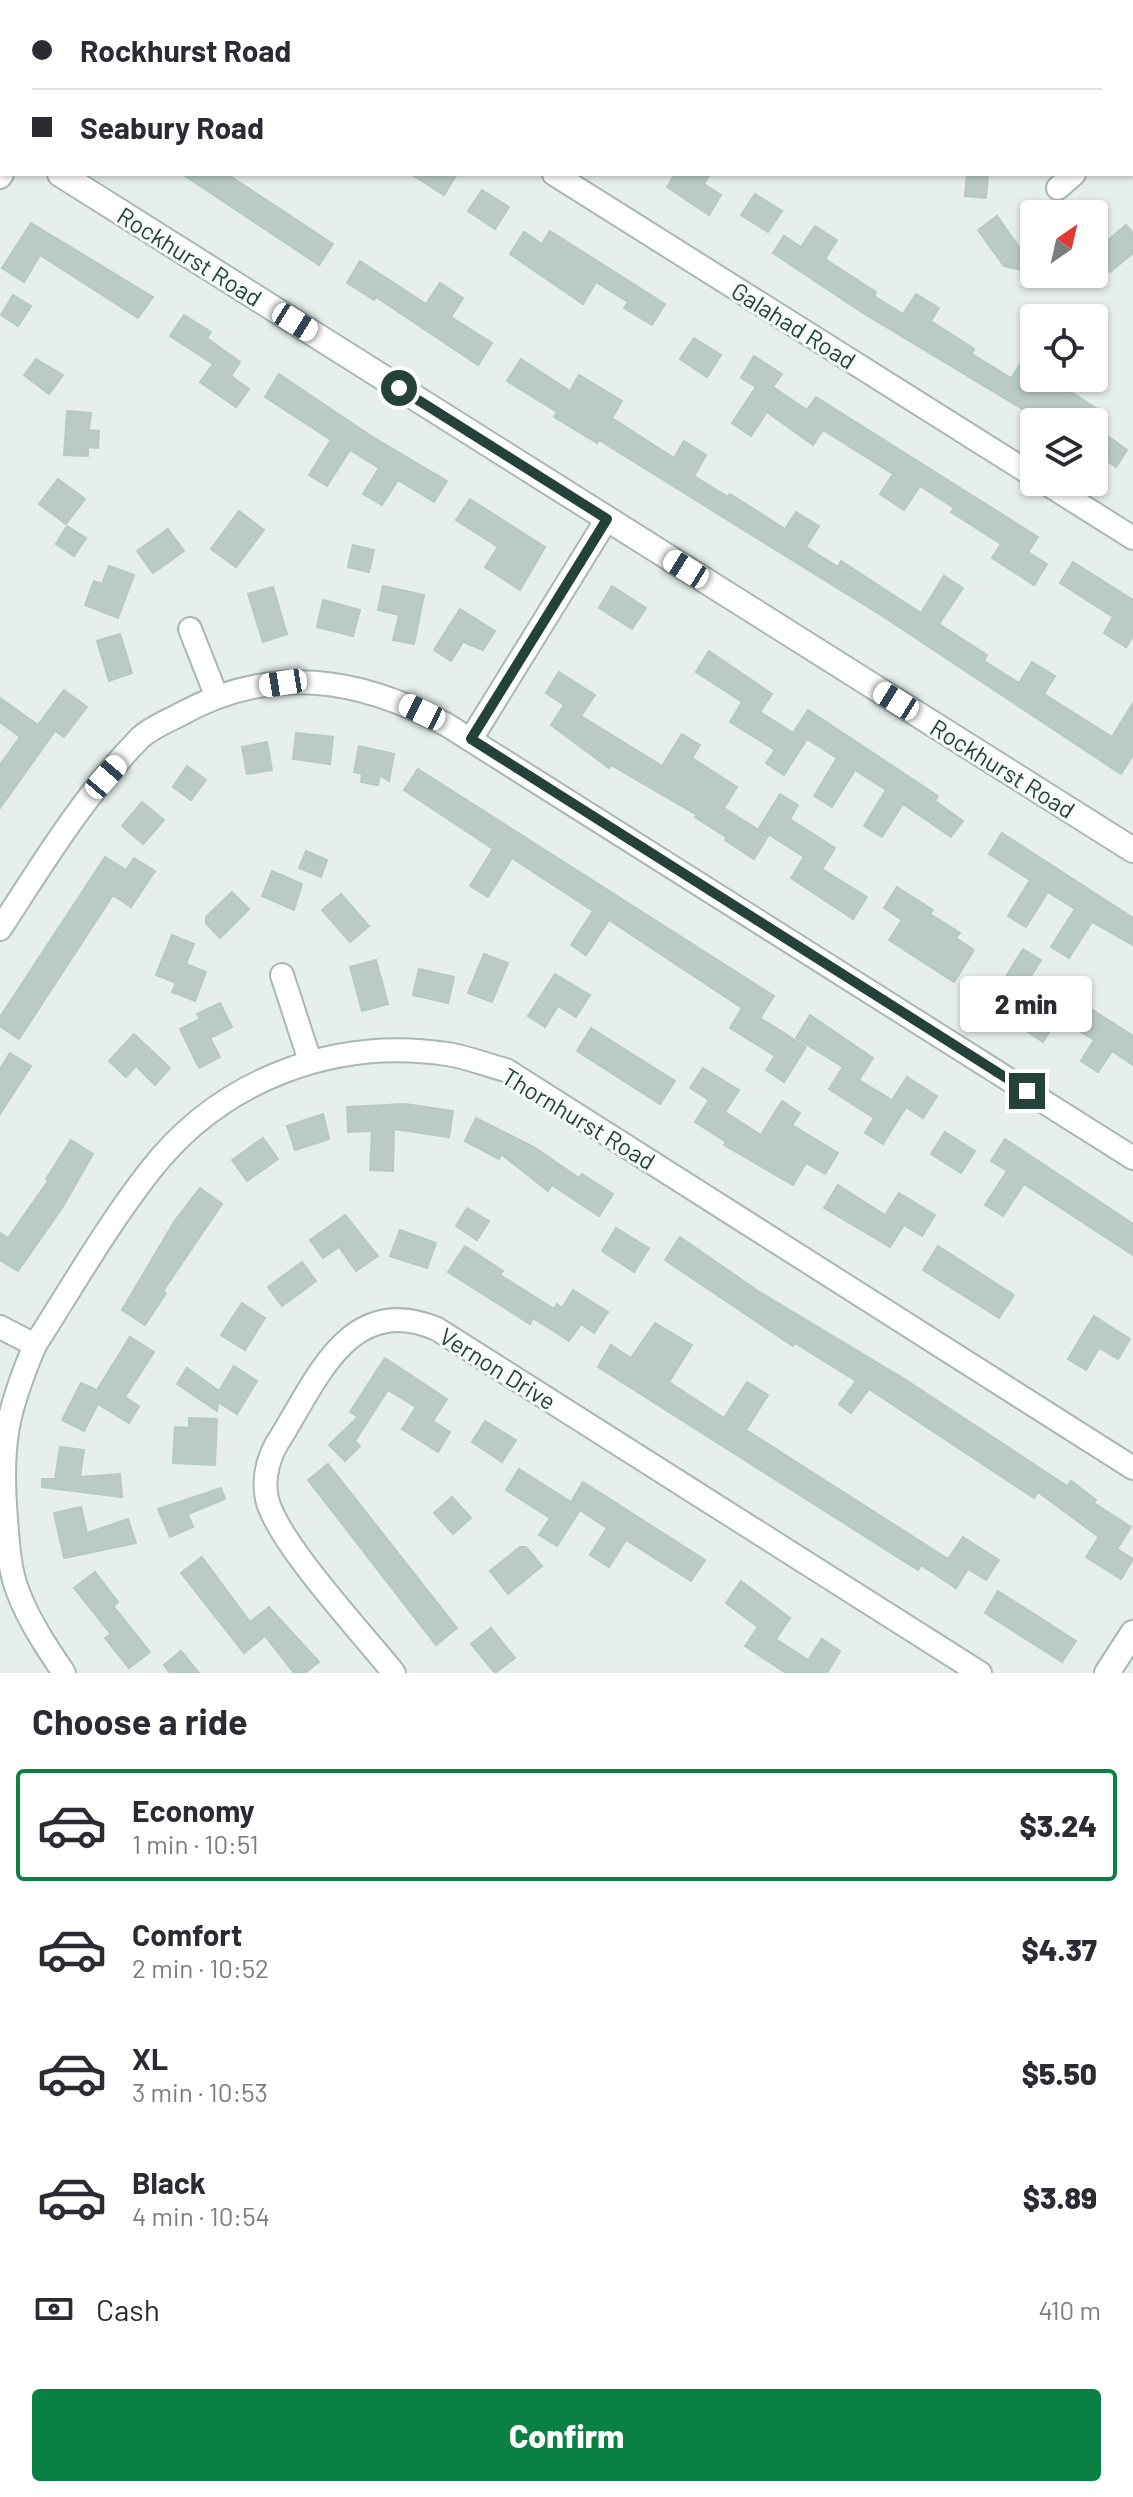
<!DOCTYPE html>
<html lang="en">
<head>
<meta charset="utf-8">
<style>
	:root { --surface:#fff; --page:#f2f2f3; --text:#2b2b33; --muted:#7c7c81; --line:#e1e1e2; --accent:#0b8043 }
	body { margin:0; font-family:Barlow,sans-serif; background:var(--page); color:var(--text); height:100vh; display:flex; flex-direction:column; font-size:30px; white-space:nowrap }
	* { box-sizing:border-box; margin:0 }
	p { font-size:26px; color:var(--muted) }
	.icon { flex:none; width:44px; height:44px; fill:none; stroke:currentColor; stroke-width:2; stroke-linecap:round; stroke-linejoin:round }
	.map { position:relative; height:1673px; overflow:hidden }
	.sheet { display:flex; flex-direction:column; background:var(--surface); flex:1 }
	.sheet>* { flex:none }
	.guide { position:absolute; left:0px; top:0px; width:1134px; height:176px; box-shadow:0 2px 6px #0004; display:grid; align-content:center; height:176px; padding:0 32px; background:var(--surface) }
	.needle { width:52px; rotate:34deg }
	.buttons { position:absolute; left:1020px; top:200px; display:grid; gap:16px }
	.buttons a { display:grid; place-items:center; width:88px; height:88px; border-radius:8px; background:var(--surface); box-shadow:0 2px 6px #0004; font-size:40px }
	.end { position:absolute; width:36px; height:36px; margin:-18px; border:10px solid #24423a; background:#fff; box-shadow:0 0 0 4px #fff }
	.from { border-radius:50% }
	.bubble { position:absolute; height:56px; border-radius:8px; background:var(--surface); box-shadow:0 2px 6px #0004; font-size:26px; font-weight:800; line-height:56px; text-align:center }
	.car { position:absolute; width:24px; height:48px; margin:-24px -12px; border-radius:10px; box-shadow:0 0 6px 2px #0007; background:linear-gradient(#fff 24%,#345 0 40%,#fff 0 76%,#345 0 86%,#fff 0) }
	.guide b { display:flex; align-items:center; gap:28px; height:76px; font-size:30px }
	.guide b+b { border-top:2px solid var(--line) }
	.guide i { width:20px; height:20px; background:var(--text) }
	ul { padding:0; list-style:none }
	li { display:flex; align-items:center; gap:24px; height:112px; margin:0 16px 12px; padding:0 16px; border:4px solid transparent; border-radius:8px }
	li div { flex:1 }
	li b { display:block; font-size:30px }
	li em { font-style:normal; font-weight:800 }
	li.current { border-color:var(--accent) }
	li>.icon { width:72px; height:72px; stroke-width:1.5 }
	h2 { padding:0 32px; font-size:36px; line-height:96px }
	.pay { display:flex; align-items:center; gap:20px; height:88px; padding:0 32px; font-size:30px }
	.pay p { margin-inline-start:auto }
	.button { display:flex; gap:16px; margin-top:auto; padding:16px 32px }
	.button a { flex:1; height:92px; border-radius:8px; background:var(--accent); color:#fff; font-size:32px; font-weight:800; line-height:92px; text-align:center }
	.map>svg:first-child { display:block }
	.building { fill:#bbcac4; stroke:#b8c9c2; stroke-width:2 }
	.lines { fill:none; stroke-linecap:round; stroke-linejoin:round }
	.minor-casing { stroke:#a8b8b2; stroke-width:26 }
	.tertiary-casing { stroke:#a8b8b2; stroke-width:28 }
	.minor { stroke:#fff; stroke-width:22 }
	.tertiary { stroke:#fff; stroke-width:24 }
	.route { stroke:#24423a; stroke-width:10 }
	.labels { text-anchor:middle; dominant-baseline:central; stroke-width:6; stroke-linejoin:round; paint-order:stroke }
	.street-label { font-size:24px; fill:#24423a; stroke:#f7fbf9 }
</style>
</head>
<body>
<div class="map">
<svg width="1133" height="1673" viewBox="0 0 1133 1673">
	<rect width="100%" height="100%" fill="#e6efeb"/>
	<g class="building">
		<polygon points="182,174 227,174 333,244 319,265"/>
		<polygon points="411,174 457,174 444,195"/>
		<polygon points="675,174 710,174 704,184 721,195 709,215 667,187"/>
		<polygon points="967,174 988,174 986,198 965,196"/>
		<polygon points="482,190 509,207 495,229 468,211"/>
		<polygon points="755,194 782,211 768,232 741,215"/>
		<polygon points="997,216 1034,268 1034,273 1004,266 978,230"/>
		<polygon points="31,223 153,297 138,318 40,255 24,282 2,268"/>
		<polygon points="1126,225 1133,233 1133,253 1110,272 1094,252"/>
		<polygon points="815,226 837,240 825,259 876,292 874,296 903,314 916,294 939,308 931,321 974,349 972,354 1011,378 1024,358 1034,364 1034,378 1049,378 1096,408 1087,422 1030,422 1034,416 863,313 773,253 784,236 801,247"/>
		<polygon points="550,231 665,304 652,325 624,308 628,302 596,282 583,304 510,254 524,232 542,244"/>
		<polygon points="360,261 426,304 440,283 463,298 451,317 492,343 478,365 376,297 374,300 347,283"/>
		<polygon points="13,295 31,306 18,326 1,315"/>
		<polygon points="184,315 211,332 207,338 240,362 231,376 249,389 236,407 200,382 213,364 170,336"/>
		<polygon points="694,338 721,355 707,377 680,359"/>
		<polygon points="754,356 782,374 773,387 807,410 816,397 1038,537 1028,552 1047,564 1034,585 992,558 1001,544 951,512 954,508 920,486 904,510 880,494 893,474 823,430 813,445 767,412 751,436 732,423 756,387 741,378"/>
		<polygon points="36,359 63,375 49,394 24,375"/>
		<polygon points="521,359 570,391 579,375 622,401 612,418 674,458 684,441 706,455 694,476 728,497 730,494 785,529 796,512 819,526 806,547 838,567 841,561 921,613 944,576 963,588 939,624 987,655 984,661 1019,683 1032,662 1055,676 1044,694 1112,737 1133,703 1133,755 1121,774 884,617 599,440 597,443 554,417 557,412 507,381"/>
		<polygon points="279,374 371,436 447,481 434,502 398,480 382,505 363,494 379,468 350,450 327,486 309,475 331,440 265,397"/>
		<polygon points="67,411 91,413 89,430 99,431 98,448 88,447 88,456 64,455"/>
		<polygon points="1094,426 1127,450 1116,467 1094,451"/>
		<polygon points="58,479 85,499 66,524 39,504"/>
		<polygon points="470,499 545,547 520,590 485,567 498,547 456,520"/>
		<polygon points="239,511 264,530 236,567 211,549"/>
		<polygon points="67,526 86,538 74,556 56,544"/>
		<polygon points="168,529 184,551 153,573 137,551"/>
		<polygon points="353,545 374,550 369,572 348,567"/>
		<polygon points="1073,562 1133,600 1133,636 1126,647 1104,633 1113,617 1060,583"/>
		<polygon points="109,566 134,575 118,618 85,605 94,581 102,584"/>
		<polygon points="383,586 424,595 414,644 393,640 399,615 378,610"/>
		<polygon points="612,586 646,608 632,629 599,608"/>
		<polygon points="273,587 287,634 263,642 248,594"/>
		<polygon points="323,600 360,610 353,636 317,627"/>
		<polygon points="460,609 495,631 483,650 463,642 451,661 434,650"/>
		<polygon points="120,634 132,673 109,681 97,641"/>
		<polygon points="709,651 772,694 760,712 793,733 808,710 938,796 935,801 963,821 951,837 903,804 882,837 864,826 886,790 855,770 832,807 814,796 837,758 807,739 784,775 766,763 775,750 730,722 742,702 696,672"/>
		<polygon points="559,672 595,695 581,716 662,766 682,734 700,745 692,758 737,787 724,808 768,836 754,859 725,840 726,837 695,817 697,815 611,765 609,768 551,725 564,705 546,693"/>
		<polygon points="64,690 87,707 64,737 55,731 0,808 0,765 20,737 0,722 0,698 38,725"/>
		<polygon points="296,733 333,737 330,764 293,759"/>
		<polygon points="267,742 272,770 247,774 242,747"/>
		<polygon points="359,746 394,754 389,781 380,775 378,785 361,782 362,774 354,772"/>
		<polygon points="187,766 206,780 191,800 173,787"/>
		<polygon points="418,769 774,996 760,1018 806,1047 784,1082 766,1070 775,1056 730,1028 742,1008 609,920 586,955 571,945 593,911 512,858 488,897 470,886 493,849 404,790"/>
		<polygon points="780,794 798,805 790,819 835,848 822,869 867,897 853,919 791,878 804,857 759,828"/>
		<polygon points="142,802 164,820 143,844 122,826"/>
		<polygon points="1002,833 1133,918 1133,945 1092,922 1069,958 1051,947 1075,909 1048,892 1026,927 1008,916 1030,880 989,854"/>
		<polygon points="306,851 327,860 321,877 299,868"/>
		<polygon points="105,857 126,870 134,858 155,871 131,907 113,895 19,1039 0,1026 0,1017"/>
		<polygon points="272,871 302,884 294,910 262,896"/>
		<polygon points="897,887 933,910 930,914 960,933 956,938 974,950 954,982 889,940 902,920 884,908"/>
		<polygon points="232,892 249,909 220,938 206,923 206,917"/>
		<polygon points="341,894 369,926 350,942 322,910"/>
		<polygon points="172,935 194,944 186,964 206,972 195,1001 172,992 176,983 156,975"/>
		<polygon points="1023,949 1041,960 1019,995 1057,1019 1043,1042 981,1000 995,979 1002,983"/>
		<polygon points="484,954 508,963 492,1002 468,993"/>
		<polygon points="376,960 388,1004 362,1011 350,967"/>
		<polygon points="419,969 454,977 448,1003 413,995"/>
		<polygon points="555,974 590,995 576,1017 558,1006 545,1027 528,1016"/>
		<polygon points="1067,980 1085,991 1079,1001 1133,1036 1133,1065 1112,1051 1098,1072 1081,1061 1094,1040 1048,1011"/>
		<polygon points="220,1003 232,1027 210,1038 220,1057 199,1068 180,1029 200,1019 197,1014"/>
		<polygon points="810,1015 873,1058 859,1080 892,1100 907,1077 937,1096 923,1118 906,1107 883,1144 865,1133 874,1118 829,1089 843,1067 796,1038"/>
		<polygon points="591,1028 675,1081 660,1104 577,1051"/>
		<polygon points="134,1034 170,1068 155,1085 136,1066 126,1077 109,1061"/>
		<polygon points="10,1053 31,1066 0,1114 0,1069"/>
		<polygon points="703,1068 739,1090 725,1112 761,1135 782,1101 800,1113 792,1125 838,1153 825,1174 806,1163 793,1185 724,1145 726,1142 695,1122 709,1100 690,1088"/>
		<polygon points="405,1104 453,1111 449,1137 394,1129 393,1171 370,1170 372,1131 348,1132 347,1107"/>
		<polygon points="323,1114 329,1139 295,1150 287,1126"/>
		<polygon points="476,1118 534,1147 579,1178 582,1174 613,1194 599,1216 552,1185 548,1191 501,1154 499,1159 465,1141"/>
		<polygon points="945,1132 975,1151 961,1173 931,1154"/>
		<polygon points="263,1138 278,1159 247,1181 232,1160"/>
		<polygon points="1005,1139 1133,1224 1133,1255 1024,1184 1003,1216 985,1205 1007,1171 991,1161"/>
		<polygon points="71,1140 93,1154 62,1208 18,1271 0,1260 0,1233 8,1238 48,1181 46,1179"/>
		<polygon points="838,1185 885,1215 899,1193 935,1215 922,1236 904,1225 890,1247 824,1208"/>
		<polygon points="200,1188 222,1204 163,1291 166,1293 145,1325 122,1310 174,1222"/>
		<polygon points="467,1208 489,1221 477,1240 456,1226"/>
		<polygon points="345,1215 378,1256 356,1271 339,1247 323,1258 310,1240"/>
		<polygon points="616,1228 649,1248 634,1272 602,1251"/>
		<polygon points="400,1230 436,1243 427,1268 390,1256"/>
		<polygon points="680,1237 758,1291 906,1380 1067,1486 1071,1481 1096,1500 1094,1503 1131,1527 1117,1549 1133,1559 1121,1579 1086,1557 1099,1537 1038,1492 1034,1498 869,1389 851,1413 839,1404 856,1381 795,1343 793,1346 665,1260"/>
		<polygon points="465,1246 503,1271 500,1275 554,1309 557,1304 562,1308 573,1290 608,1312 594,1333 581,1324 569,1341 533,1318 530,1324 448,1272"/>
		<polygon points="938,1246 1014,1295 999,1318 923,1270"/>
		<polygon points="302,1262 316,1281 282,1306 268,1287"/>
		<polygon points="242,1303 265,1318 245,1350 221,1335"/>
		<polygon points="1094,1316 1130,1339 1118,1359 1099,1348 1086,1370 1068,1359"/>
		<polygon points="655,1323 692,1345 669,1382 724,1418 747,1382 768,1395 746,1430 948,1559 963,1537 999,1560 986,1580 968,1569 956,1588 921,1565 918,1570 598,1367 611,1345 631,1358"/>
		<polygon points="130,1337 154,1352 125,1397 139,1406 129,1423 98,1404 84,1431 62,1420 81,1383 97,1390"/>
		<polygon points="385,1358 447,1399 433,1421 450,1432 438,1452 402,1429 416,1407 388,1390 355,1441 360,1446 345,1461 329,1445 358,1417 350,1412"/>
		<polygon points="234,1366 257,1381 237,1414 218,1402 217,1411 177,1384 187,1368 219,1391"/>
		<polygon points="189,1418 217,1419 215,1465 173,1463 175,1427 189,1428"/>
		<polygon points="485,1421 516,1440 502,1462 472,1442"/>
		<polygon points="60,1447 84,1450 80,1477 120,1474 122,1497 42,1487 42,1479 55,1479"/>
		<polygon points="328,1464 457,1628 436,1645 308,1480"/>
		<polygon points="519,1469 571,1502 583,1482 705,1560 691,1581 626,1540 609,1567 590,1555 607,1528 580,1510 557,1546 539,1535 550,1518 506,1490"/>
		<polygon points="221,1488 225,1499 188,1514 193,1527 170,1537 158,1509"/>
		<polygon points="452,1497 471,1518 453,1534 434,1513"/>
		<polygon points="81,1507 87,1533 128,1519 136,1543 64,1558 54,1513"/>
		<polygon points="520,1547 526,1547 542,1566 508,1594 490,1571"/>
		<polygon points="202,1557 250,1622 269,1607 319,1662 305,1673 294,1673 265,1636 244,1653 181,1573"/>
		<polygon points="95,1572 118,1602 113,1606 150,1652 129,1668 105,1638 111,1634 74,1588"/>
		<polygon points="741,1581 790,1618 776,1639 808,1660 822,1639 840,1651 827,1673 786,1673 745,1646 758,1627 726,1603"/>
		<polygon points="998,1591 1076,1641 1062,1662 985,1613"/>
		<polygon points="491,1628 515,1658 495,1673 471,1644"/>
		<polygon points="181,1651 199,1673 170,1673 164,1665"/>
	</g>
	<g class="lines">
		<defs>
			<g id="minor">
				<polyline points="274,0 277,2"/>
				<polyline points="99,2 100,0"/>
				<polyline points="366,2 367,0"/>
				<polyline points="666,2 667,0"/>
				<polyline points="1132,118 1133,117"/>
				<polyline points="554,174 1034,476"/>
				<polyline points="0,177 2,174"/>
				<polyline points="1058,188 1074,174"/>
				<polyline points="1044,482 1133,538"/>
				<polyline points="190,629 216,695"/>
				<polyline points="471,739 607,519"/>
				<path d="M0 929C43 863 84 795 140 738 150 728 168 721 181 714 272 664 358 677 447 725L1133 1158"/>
				<polyline points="282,975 310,1061"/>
				<polyline points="0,1327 35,1345"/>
				<path d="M64 1673C47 1648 29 1621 18 1592 9 1569 8 1544 6 1519 0 1446 6 1413 35 1345 72 1287 107 1226 149 1172 220 1080 333 1037 447 1054 467 1057 486 1065 506 1070L1133 1468"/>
				<path d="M394 1673C363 1634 277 1542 267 1499 263 1480 267 1462 276 1445 316 1383 347 1291 437 1329L980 1673"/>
			</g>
			<g id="tertiary">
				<polyline points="0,136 2,137"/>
				<polyline points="60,174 1133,850"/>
				<polyline points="1107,1673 1133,1633"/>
			</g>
		</defs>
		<use href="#minor" class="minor-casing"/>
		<use href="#tertiary" class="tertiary-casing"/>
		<use href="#minor" class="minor"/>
		<use href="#tertiary" class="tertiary"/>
	</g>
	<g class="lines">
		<polyline class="route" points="399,388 607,519 471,739 1027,1091"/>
	</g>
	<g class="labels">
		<g class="street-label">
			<text transform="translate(190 256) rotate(32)">Rockhurst Road</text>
			<text transform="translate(794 325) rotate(32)">Galahad Road</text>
			<text transform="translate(1003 768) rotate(32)">Rockhurst Road</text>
			<text transform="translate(579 1118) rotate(31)">Thornhurst Road</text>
			<text transform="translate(498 1368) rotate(32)">Vernon Drive</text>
		</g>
	</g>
</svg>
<div class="buttons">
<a><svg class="needle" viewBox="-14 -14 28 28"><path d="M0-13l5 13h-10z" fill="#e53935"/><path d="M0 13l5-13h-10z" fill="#7c7c81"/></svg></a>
<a><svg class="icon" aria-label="locate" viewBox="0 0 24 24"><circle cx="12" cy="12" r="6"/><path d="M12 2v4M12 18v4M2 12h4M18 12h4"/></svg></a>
<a><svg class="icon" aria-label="layers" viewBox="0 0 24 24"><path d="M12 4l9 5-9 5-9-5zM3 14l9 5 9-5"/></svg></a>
</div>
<i class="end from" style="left:399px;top:388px"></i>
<i class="end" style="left:1027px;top:1091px"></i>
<div class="bubble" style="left:960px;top:976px;width:132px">2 min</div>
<i class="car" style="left:295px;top:322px;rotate:122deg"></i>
<i class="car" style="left:686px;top:569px;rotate:302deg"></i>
<i class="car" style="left:283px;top:683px;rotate:261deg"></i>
<i class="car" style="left:896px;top:701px;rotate:302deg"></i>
<i class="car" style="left:422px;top:712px;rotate:296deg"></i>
<i class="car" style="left:106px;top:777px;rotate:41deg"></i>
<div class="guide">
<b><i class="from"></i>Rockhurst Road</b>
<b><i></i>Seabury Road</b>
</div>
</div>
<section class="sheet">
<h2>Choose a ride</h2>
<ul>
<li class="current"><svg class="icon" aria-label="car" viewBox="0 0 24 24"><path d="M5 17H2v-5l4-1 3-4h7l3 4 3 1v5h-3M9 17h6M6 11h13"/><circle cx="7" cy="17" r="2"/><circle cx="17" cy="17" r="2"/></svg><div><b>Economy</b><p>1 min · 10:51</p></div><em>$3.24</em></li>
<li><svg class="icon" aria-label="car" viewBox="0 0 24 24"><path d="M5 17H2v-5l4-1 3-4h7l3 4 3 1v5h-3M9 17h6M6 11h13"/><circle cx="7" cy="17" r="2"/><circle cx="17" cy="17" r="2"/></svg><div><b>Comfort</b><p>2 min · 10:52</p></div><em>$4.37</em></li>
<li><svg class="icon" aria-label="car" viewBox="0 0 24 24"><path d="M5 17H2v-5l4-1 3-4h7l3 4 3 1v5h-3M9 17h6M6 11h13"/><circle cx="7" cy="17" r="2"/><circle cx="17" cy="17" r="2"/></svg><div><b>XL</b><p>3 min · 10:53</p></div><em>$5.50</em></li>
<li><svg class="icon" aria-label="car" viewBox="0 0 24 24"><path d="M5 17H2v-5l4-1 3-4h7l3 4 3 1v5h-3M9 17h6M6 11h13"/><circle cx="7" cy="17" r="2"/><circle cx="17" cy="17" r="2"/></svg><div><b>Black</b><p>4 min · 10:54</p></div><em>$3.89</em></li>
</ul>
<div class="pay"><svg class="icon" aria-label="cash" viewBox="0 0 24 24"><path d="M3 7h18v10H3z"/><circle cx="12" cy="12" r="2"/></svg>Cash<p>410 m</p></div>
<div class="button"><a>Confirm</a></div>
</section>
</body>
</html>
